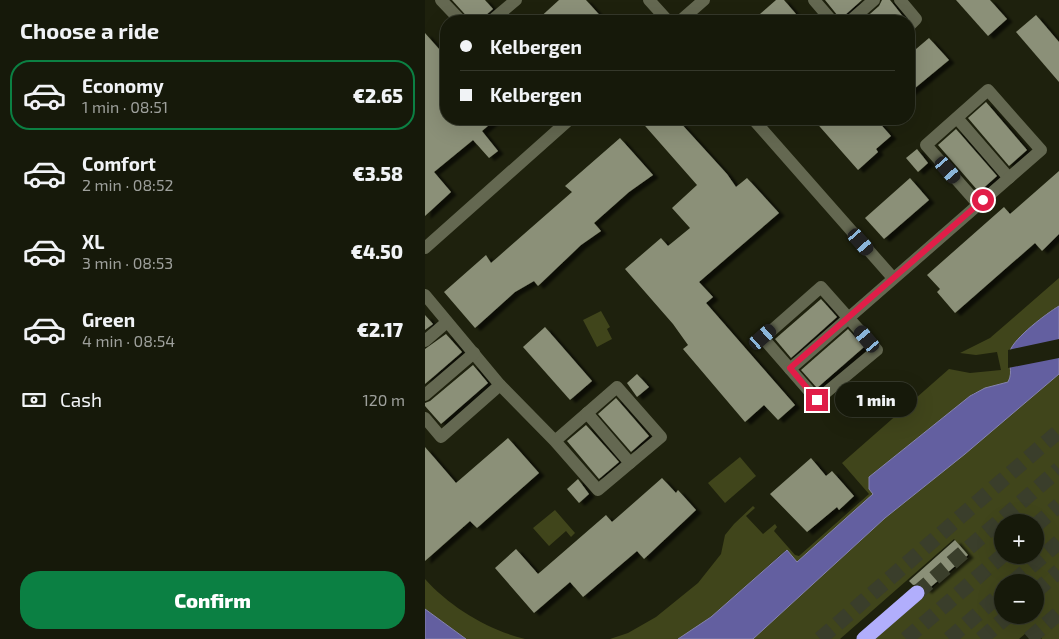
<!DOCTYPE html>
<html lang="en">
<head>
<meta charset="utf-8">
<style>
	:root { --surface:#16190a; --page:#232618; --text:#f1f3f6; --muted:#9ea09c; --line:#35382b; --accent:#0b8043 }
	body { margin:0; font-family:"Exo 2",sans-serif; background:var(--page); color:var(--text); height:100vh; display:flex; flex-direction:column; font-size:19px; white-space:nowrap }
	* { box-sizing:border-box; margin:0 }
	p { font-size:16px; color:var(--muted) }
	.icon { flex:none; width:28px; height:28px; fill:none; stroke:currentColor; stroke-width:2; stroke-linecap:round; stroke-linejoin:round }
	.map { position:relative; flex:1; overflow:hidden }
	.details { display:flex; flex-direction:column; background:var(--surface); width:425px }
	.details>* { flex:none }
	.guide { position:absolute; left:15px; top:15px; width:475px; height:110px; border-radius:20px; box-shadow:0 5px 20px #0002,0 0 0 1px var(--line); display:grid; align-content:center; height:110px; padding:0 20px; background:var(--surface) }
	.fabs { position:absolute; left:569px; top:514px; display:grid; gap:10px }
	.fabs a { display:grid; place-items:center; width:50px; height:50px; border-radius:50%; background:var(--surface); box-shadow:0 5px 20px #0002,0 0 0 1px var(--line); font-size:25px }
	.end { position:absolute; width:22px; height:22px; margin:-11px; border:6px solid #e11d48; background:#fff; box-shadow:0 0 0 2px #fff }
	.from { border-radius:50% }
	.bubble { position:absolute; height:35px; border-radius:18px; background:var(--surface); box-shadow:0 5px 20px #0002,0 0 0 1px var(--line); font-size:16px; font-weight:800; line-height:35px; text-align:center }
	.car { position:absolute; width:15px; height:30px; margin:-15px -8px; border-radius:6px; box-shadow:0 0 4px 1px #0007; background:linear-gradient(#222 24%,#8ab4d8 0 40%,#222 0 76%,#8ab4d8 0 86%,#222 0) }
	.guide b { display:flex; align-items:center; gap:18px; height:48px; font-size:19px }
	.guide b+b { border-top:1px solid var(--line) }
	.guide i { width:12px; height:12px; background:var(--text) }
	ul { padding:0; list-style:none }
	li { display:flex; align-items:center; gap:15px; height:70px; margin:0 10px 8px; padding:0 10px; border:2px solid transparent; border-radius:20px }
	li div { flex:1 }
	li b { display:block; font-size:19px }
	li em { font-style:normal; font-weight:800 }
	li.selected { border-color:var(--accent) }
	li>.icon { width:45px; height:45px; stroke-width:1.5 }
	h2 { padding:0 20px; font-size:22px; line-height:60px }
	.pay { display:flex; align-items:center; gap:12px; height:55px; padding:0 20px; font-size:19px }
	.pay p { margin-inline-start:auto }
	.cta { display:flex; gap:10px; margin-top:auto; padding:10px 20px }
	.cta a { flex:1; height:58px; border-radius:20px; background:var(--accent); color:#fff; font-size:20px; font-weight:800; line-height:58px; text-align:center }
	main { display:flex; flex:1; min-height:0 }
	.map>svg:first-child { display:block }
	.green { fill:#40451b; fill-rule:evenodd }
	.water { fill:#635fa0; stroke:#8785af }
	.pier { fill:#1e210d }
	.building { fill:#8b9078; filter:url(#shadow) }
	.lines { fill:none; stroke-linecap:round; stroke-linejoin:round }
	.highway-tunnel { stroke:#3a3e2b; stroke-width:15; stroke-dasharray:15 8; stroke-linecap:butt }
	.minor { stroke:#646851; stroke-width:12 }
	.highway { stroke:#b1aefc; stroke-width:15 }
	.route { stroke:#e11d48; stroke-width:6 }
</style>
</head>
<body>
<main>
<section class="details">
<h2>Choose a ride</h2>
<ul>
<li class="selected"><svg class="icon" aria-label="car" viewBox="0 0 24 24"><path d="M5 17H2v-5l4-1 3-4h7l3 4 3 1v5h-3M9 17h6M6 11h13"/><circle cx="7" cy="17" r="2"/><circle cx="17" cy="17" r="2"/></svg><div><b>Economy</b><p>1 min · 08:51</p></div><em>€2.65</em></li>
<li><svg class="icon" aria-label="car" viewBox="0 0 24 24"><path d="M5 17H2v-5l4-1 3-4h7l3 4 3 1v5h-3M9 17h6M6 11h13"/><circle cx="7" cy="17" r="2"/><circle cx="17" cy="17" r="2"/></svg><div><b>Comfort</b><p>2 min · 08:52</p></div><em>€3.58</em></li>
<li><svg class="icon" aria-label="car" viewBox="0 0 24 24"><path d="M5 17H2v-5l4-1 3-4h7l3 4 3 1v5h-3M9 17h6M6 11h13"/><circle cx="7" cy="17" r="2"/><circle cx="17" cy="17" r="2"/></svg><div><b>XL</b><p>3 min · 08:53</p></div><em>€4.50</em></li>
<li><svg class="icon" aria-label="car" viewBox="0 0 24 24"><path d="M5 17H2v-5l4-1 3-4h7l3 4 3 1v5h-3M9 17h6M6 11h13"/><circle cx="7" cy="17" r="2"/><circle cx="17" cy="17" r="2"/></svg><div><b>Green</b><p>4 min · 08:54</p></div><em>€2.17</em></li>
</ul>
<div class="pay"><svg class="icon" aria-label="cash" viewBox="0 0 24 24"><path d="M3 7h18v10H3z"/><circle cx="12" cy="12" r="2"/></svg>Cash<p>120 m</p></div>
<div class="cta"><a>Confirm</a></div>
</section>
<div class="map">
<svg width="634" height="639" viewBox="0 0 634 639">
	<defs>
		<filter id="shadow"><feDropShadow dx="5.5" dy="3" stdDeviation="1" flood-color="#0009"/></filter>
	</defs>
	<rect width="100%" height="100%" fill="#1e210d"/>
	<g class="green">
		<path d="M634 278V306C612 318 594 339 586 363 584 370 587 375 583 382L549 393 444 477 449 494 372 562 361 550 286 617 253 639H185L203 633 231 617 273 583 296 554 300 535 309 524 328 506 330 508 321 516 338 534 350 524 352 527 349 531 370 555 374 556 444 494 417 463 524 369 545 373 576 370 572 352 551 355 535 353 565 338Z"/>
		<polygon points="176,311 185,327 182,329 187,339 172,347 158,320"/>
		<path d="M634 374V639H617L607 628 594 639H449L544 556 529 539 415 639H328L461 517 510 478 582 414ZM578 522H610V555H578ZM578 582H610V615H578Z"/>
		<polygon points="315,457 331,476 300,503 283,483"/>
		<polygon points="130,510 150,533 146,537 141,531 124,546 108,528"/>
		<path d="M0 579C25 607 63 630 100 639H41L0 609Z"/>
	</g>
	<g class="water">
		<path d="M634 306V374L540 454 460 518 328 639H253L286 617 362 550 372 562 448 494 444 489V477L545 396 560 388 583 382C589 371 582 362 585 351 589 338 622 313 634 306Z"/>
		<polygon points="0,609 41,639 0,639"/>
	</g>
	<polygon class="pier" points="634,339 634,358 583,368 583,350"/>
	<g class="building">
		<polygon points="27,0 60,0 68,9 54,21 46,21"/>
		<polygon points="134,0 161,0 180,21 111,21"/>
		<polygon points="351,0 359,0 377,21 327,21"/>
		<polygon points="400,0 437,0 420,15 417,21"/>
		<polygon points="457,0 465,0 480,19 478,21 437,21 454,6"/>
		<polygon points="531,0 565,0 582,19 563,36"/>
		<polygon points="611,15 634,42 634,82 591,32"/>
		<polygon points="0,33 21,57 21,119 71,119 57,131 73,151 64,158 48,140 9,172 26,192 0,216"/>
		<polygon points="504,38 524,60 484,93 484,55"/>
		<polygon points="561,102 602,150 584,166 543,118"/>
		<polygon points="214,119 252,119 302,174 311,187 322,178 354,213 274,282 288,297 281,303 370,405 353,420 339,405 320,422 258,349 263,345 248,324 200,269 236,238 243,246 265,228 247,208 272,185"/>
		<polygon points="388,119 451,119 466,136 451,149 453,152 433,170"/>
		<polygon points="531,129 572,176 554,192 513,145"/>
		<polygon points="195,138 228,175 204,192 169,223 176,231 156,245 113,286 109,281 90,292 50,328 19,292 61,255 66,263 147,192 140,186"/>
		<polygon points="492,149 503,163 493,172 481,158"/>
		<polygon points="634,171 634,234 617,251 610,243 530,313 512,292 515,289 502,275 579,207 585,214"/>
		<polygon points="485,178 504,200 459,239 440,218"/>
		<polygon points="396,299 412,317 366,358 350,339"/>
		<polygon points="0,315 8,324 0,330"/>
		<polygon points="120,327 167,381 145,400 98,347"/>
		<polygon points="423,329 439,347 392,388 376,370"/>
		<polygon points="21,334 37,352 0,384 0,349"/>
		<polygon points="48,365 63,383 16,424 0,406 0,403 5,401"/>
		<polygon points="212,374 224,387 212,397 202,383"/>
		<polygon points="191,398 224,436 206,452 173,414"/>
		<polygon points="161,425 194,462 174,479 142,441"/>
		<polygon points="83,438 114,473 52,528 45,521 0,561 0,447 31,483"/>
		<polygon points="386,458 401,476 407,471 429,496 414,510 412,507 382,532 345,494"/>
		<polygon points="237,478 251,493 253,490 271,510 219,559 212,551 158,597 145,582 109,613 70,568 91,549 113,574 181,515 187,522"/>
		<polygon points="153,479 164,494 154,503 142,489"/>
		<polygon points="530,540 543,555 501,591 496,584 488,585 484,581"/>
	</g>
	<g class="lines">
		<g class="highway-tunnel">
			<polyline points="610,526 634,505"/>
			<polyline points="588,582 634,542"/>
			<polyline points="610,592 634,571"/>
			<polyline points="492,593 634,469"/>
			<polyline points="395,639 634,431"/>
			<polyline points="481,639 578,555"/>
			<polyline points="524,639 578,592"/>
			<polyline points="556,639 584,615"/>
			<polyline points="604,639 634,613"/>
		</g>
		<g class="minor">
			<polyline points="16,0 36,21"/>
			<polyline points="224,0 243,21"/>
			<polyline points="389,0 407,21"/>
			<polyline points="475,0 491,19 484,26"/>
			<polyline points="66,21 91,0"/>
			<polyline points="255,21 279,0"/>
			<polyline points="425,21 449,0"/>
			<polyline points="532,118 584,178"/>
			<polyline points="328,119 468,278"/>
			<polyline points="0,248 145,119"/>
			<polygon points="396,287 452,350 392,400 338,338"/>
			<polyline points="0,295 75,385 130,441 173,490 236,437 192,387 130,441"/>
			<polyline points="0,341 22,322"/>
			<polyline points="365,369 616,150 563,90 501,145 553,204"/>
			<polyline points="0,395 49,353"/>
			<polyline points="162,413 205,463"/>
			<polyline points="0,418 16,437 75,385"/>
		</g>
		<polyline class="highway" points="439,639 492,593"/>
	</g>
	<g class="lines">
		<polyline class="route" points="392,400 365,368 558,200"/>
	</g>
</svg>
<div class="fabs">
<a>+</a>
<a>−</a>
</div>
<i class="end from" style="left:558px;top:200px"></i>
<i class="end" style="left:392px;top:400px"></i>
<div class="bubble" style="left:410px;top:382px;width:82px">1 min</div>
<i class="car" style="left:523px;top:170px;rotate:139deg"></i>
<i class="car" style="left:436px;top:242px;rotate:139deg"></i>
<i class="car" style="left:338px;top:337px;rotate:49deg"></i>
<i class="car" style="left:442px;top:339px;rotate:320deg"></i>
<div class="guide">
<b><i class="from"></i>Kelbergen</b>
<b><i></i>Kelbergen</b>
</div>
</div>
</main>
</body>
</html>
